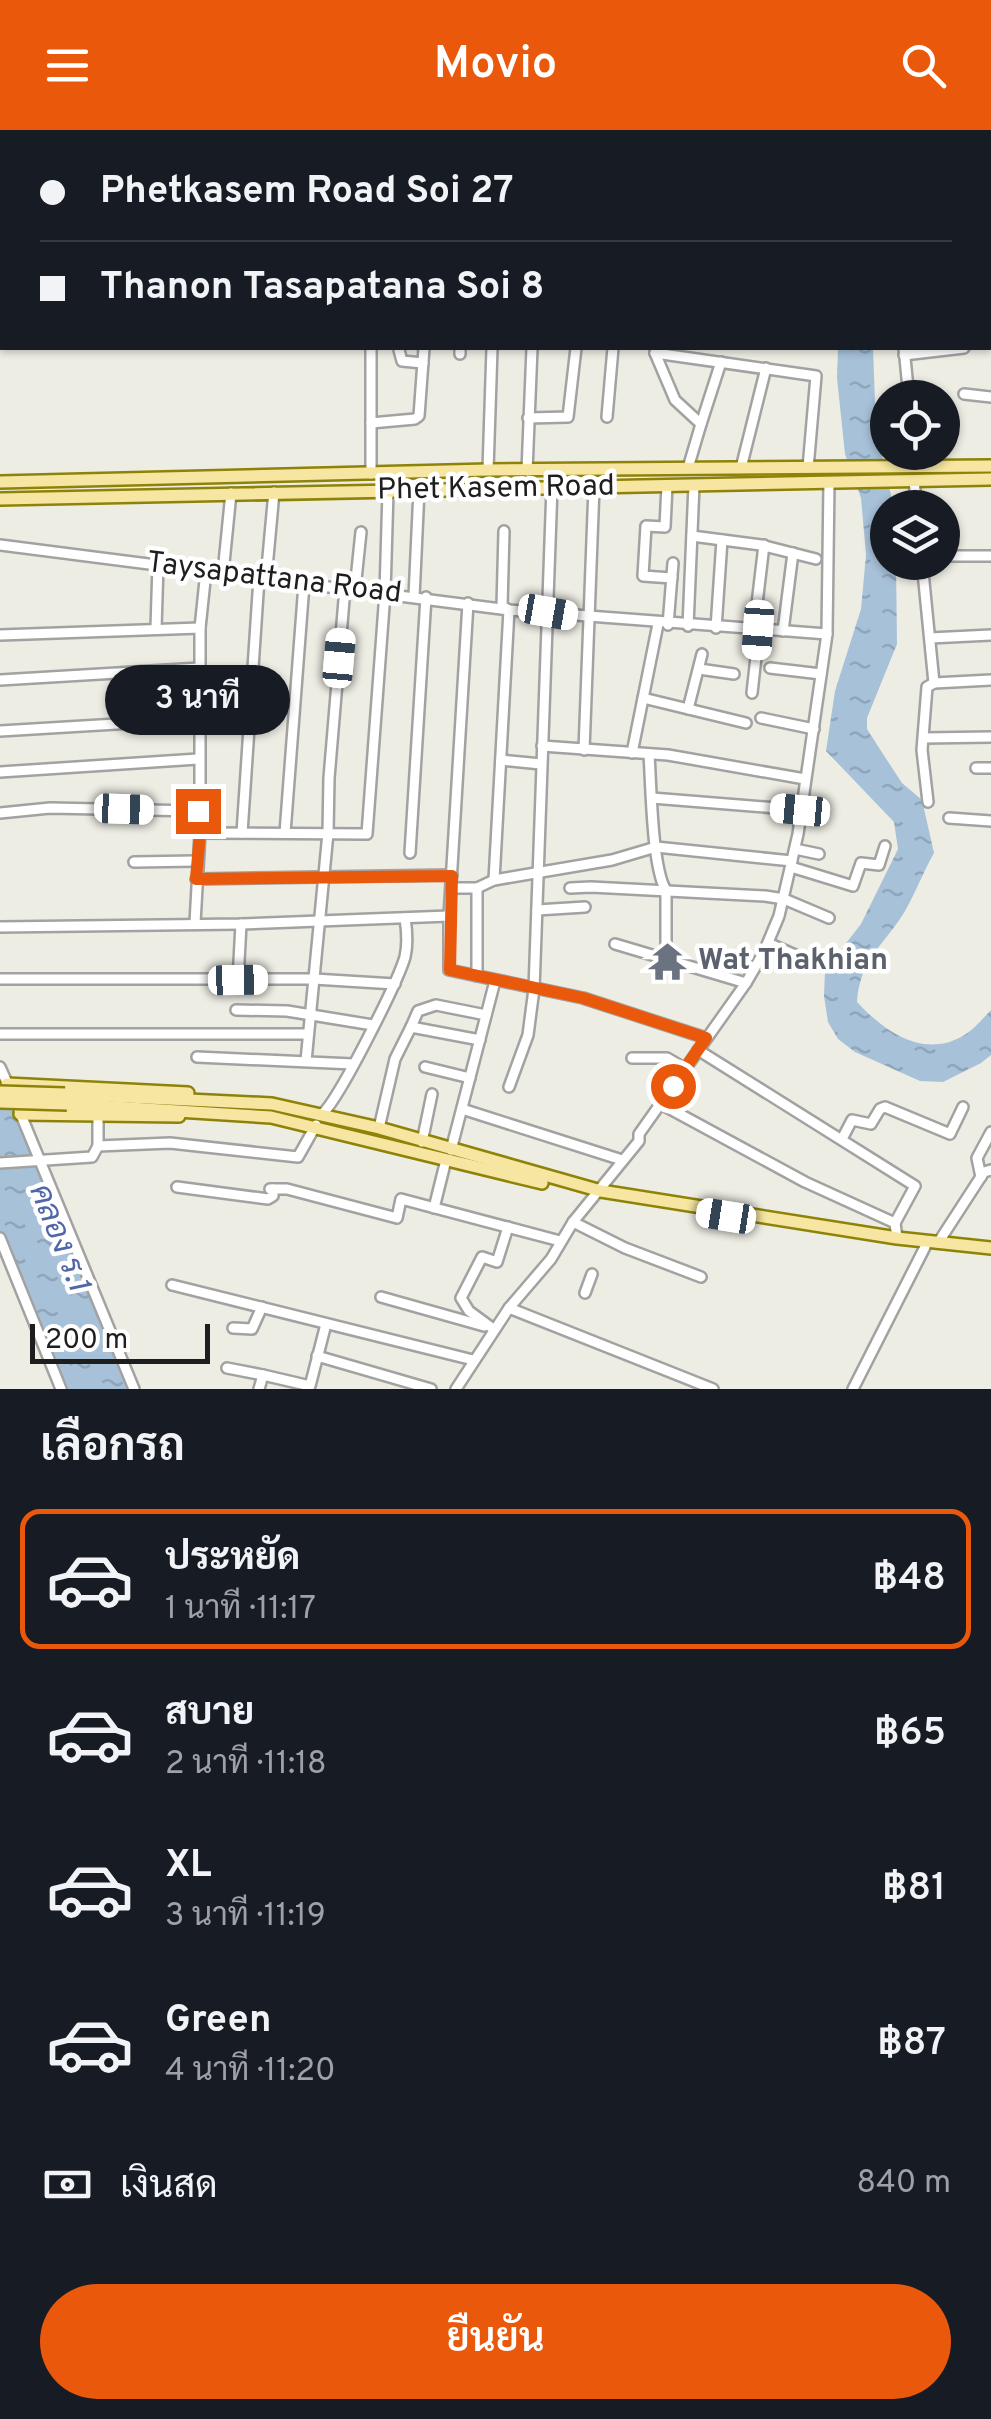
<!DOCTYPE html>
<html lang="th">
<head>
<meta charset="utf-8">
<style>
	:root { --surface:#171b24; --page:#242831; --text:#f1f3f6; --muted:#9ea1a6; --line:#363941; --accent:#ea580c }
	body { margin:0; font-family:Overpass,Sarabun,sans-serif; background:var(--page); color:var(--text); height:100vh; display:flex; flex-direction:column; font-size:38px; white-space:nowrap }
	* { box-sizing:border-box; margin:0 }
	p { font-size:32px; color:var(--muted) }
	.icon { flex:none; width:55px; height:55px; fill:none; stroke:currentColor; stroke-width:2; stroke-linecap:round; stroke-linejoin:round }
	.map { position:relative; height:1259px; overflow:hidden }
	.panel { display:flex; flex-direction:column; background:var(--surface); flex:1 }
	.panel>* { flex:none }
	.top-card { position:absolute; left:0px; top:0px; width:992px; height:220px; box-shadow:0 2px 8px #0004; display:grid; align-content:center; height:220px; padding:0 40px; background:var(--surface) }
	.controls { position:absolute; left:870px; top:250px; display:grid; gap:20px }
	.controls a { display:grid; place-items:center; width:90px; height:90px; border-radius:50%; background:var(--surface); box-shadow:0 2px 8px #0004; font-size:50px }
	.scale { position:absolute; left:30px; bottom:25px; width:180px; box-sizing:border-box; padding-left:10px; border:5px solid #1e1e1e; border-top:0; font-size:28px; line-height:35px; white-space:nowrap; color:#1e1e1e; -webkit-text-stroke:8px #fff; paint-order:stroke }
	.end { position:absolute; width:45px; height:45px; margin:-22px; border:12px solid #ea580c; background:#fff; box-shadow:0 0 0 5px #fff }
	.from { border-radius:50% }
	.bubble { position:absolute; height:70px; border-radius:35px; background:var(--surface); box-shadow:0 2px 8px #0004; font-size:32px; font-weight:600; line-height:70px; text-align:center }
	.car { position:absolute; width:30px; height:60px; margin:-30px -15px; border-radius:12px; box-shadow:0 0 8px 2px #0007; background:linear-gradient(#fff 24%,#345 0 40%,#fff 0 76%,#345 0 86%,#fff 0) }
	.top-card b { display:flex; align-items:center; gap:35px; height:95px; font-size:38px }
	.top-card b+b { border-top:2px solid var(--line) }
	.top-card i { width:25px; height:25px; background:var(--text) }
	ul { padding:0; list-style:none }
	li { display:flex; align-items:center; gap:30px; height:140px; margin:0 20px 15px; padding:0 20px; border:5px solid transparent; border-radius:20px }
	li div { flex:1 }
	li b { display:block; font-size:38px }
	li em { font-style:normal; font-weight:600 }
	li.selected { border-color:var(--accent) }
	li>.icon { width:90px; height:90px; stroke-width:1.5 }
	h2 { padding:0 40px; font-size:45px; line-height:120px }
	.pay { display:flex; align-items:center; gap:25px; height:110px; padding:0 40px; font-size:38px }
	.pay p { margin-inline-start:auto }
	.primary-button { display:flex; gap:20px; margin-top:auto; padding:20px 40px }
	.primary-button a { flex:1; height:115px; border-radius:60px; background:var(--accent); color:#fff; font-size:40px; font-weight:600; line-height:115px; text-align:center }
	header { display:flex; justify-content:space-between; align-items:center; height:130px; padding:0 40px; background:var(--accent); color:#fff; font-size:45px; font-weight:600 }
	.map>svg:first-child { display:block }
	.water { fill:url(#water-ripples) }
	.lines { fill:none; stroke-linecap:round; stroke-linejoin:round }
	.minor-casing { stroke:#a2a2a2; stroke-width:14 }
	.major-casing { stroke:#8e8309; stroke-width:16 }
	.minor { stroke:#fff; stroke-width:9 }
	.major { stroke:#f6e6a1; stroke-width:11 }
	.major-bridge-casing { stroke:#8e8309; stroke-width:16; stroke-linecap:butt }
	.major-bridge { stroke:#f6e6a1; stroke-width:11 }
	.route { stroke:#ea580c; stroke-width:12 }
	.labels { text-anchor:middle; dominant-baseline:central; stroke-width:9; stroke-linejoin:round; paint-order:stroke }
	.street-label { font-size:30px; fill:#1e1e1e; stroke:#fff }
	.worship-label { font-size:30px; font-weight:bold; fill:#5b616d; stroke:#fff; text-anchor:start }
	.water-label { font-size:32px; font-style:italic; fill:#5066a7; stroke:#fff }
</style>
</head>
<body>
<header><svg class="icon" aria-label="menu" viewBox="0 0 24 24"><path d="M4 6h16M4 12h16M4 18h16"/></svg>Movio<svg class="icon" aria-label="search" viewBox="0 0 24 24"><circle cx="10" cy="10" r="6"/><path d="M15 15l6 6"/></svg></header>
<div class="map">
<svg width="991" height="1259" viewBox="0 0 991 1259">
	<defs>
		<pattern id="water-ripples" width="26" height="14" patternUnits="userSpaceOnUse" patternTransform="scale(2.5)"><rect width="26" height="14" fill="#a7c1d9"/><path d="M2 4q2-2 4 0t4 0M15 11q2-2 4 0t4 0" fill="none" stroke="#8fa5ba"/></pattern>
	</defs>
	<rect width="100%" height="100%" fill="#eeede4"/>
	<g class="water">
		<path d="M838 218H873L876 300 893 374V377L888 378V432L896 433 897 514 867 588V599L885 627 902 653 922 670 934 723C923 742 916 762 905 781 884 816 860 828 857 872 884 901 922 928 961 907 973 901 982 889 991 880V925L981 933 943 952 920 951 855 922 838 909 828 892 824 866 825 840 861 794 898 719 894 692 826 621 835 561 861 479 866 425 861 368 845 324 837 248Z"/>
		<polygon points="0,946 128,1259 62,1259 0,1106"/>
	</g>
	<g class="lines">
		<defs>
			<g id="minor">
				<polyline points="604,0 605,2"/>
				<polyline points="879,0 880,2"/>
				<polyline points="252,2 253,0"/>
				<polyline points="310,2 310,0"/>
				<polyline points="404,2 404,0"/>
				<polyline points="469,2 469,0"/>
				<polyline points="510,2 510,0"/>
				<polyline points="954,2 954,0"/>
				<polyline points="990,18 991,18"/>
				<polyline points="990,67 991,67"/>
				<polyline points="990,89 991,89"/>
				<polyline points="904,218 909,268"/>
				<polyline points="399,220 402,231 423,233"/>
				<polyline points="655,223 816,246 808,338"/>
				<polyline points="655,223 675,270 701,294 688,338"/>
				<polyline points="460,224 460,218"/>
				<polyline points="904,225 964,218"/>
				<polyline points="964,264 991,267"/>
				<polyline points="607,287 613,218"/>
				<polyline points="528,288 568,287 576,218"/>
				<polyline points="371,293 415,289 419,286 424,218"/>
				<polyline points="701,294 721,232"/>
				<polyline points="741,338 766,238"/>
				<polyline points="488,340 492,218"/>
				<polyline points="527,341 532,218"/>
				<polyline points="371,344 371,218"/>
				<polyline points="914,351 917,378"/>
				<polyline points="667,355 665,397 646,396 643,446 672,448"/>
				<polyline points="692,406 761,415 816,429"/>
				<polyline points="0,415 509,480 827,504"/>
				<polyline points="942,426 991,426"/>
				<polyline points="922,432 934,553 991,550"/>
				<polyline points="223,443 231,363"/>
				<polyline points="266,449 274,362"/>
				<polyline points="355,459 361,402"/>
				<polyline points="414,467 419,360"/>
				<polyline points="468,473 449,786 449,840 583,868 706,908"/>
				<polyline points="668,495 673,433"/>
				<polyline points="688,496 694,355"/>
				<polyline points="156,498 158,435"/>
				<polyline points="716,498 722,410"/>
				<polyline points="754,499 764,415"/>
				<polyline points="783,501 793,423"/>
				<polyline points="0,505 200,498"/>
				<polyline points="930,508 991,505"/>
				<polyline points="770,538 821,544"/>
				<polyline points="699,539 734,544"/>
				<polyline points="0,550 200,538"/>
				<polyline points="752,563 759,500"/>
				<polyline points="643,568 746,593"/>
				<polyline points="688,579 702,524"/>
				<polyline points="761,588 814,599"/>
				<polyline points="0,601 199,589"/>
				<polyline points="924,608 991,607"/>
				<polyline points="542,616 668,625 805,649"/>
				<polyline points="584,620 594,357"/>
				<polyline points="632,623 658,494"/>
				<path d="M649 624C651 653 652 739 666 760V828"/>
				<polyline points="501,630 541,634"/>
				<polyline points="976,638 991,638"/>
				<polyline points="0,642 198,629"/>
				<polyline points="652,668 801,680"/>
				<polyline points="928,672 922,620 927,557 934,553"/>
				<polyline points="0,683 50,678 197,681"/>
				<polyline points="949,688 991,691"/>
				<polyline points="200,703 367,704 385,463 388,361"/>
				<polyline points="242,703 259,448"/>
				<polyline points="285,703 304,454"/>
				<polyline points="795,719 819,724"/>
				<polyline points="410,723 426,467"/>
				<polyline points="134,732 196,731"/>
				<polyline points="791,737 853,756 861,733 879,735 885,716"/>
				<polyline points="196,749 452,745"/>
				<polyline points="494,750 509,480 502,476 504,401"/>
				<polyline points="452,758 477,758 494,750 612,730 656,717 792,731"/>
				<polyline points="477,758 477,846"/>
				<polyline points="570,758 591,757 765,766 784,769 829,788"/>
				<polyline points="537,780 585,777"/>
				<polyline points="195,793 200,703 200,498 206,441"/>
				<polyline points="0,797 241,794 449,786"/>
				<polyline points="768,813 802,828 815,825 827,828"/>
				<polyline points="615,814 746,853"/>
				<polyline points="0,849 314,849 395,854"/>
				<polyline points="238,850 241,794"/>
				<polyline points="236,880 287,881 373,895"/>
				<polyline points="411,897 418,881 436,875 486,885"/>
				<polyline points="0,904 307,904"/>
				<polyline points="698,920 915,1056 895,1093"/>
				<polyline points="197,927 353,934"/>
				<polyline points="632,928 667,928 684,938"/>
				<polyline points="306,931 328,703 329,648 345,458"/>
				<polyline points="0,937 9,957"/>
				<polyline points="425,937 470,948"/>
				<polyline points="509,957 528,905 534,859 552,357"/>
				<polyline points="661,974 805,1052 895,1093 897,1108"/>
				<polyline points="462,979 622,1030"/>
				<polyline points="19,980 134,1259"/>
				<path d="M321 985C338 972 398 851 405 827 408 814 407 801 405 788"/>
				<polyline points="379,998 395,929 411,897 480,910"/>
				<polyline points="842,1009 852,990 871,994 880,979 885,977 950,1004 963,977"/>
				<polyline points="422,1012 432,964"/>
				<polyline points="98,1016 170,1013 298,1027 316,995"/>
				<polyline points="451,1020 495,851"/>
				<polyline points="0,1033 92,1027 98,1016 98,986"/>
				<polyline points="981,1047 977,1028 991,1002"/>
				<polyline points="177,1057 268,1069 273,1066 273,1059"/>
				<polyline points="270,1059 287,1059 397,1088 401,1069 560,1111"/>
				<polyline points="434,1078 446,1030"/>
				<polyline points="573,1092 625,1118 701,1147"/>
				<polyline points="0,1108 61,1259"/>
				<polyline points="938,1113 984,1042 991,1040"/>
				<polyline points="172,1155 473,1230"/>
				<polyline points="585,1163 592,1144"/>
				<polyline points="381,1167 484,1196"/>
				<polyline points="509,1178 713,1259"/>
				<polyline points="233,1198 252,1199 262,1177"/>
				<polyline points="492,1198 469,1181 461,1168 482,1127 497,1132 508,1097"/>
				<polyline points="317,1226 431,1259"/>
				<polyline points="227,1238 263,1245"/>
				<polyline points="259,1259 263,1245 310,1256 326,1194"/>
				<polyline points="456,1259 509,1178 551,1129 573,1092 639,1011 639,1004 746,853 764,822 779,786 798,704 827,504 829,352"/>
				<polyline points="853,1259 925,1117"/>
			</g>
			<g id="major">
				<polyline points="0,352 488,340 991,336"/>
				<polyline points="0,369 991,349"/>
				<polyline points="7,954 188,963"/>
				<polyline points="65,964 272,974 379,998 601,1061 897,1108 991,1118"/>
				<polyline points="67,974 271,987 542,1053"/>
				<polyline points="20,984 179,986"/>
			</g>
		</defs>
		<use href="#minor" class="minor-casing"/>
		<use href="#major" class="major-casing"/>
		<use href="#minor" class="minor"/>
		<use href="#major" class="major"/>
		<defs>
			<g id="major-bridge">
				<polyline points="0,962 65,964"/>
				<polyline points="0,972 67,974"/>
			</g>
		</defs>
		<use href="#major-bridge" class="major-bridge-casing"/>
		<use href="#major-bridge" class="major-bridge"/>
	</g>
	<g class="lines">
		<polyline class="route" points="198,681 200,703 196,749 452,746 450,840 583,868 706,908 673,956"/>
	</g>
	<defs>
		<symbol id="temple-bare" viewBox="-9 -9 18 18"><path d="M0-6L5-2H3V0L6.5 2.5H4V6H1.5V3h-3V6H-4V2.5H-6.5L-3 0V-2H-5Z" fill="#6b7280" stroke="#fff" stroke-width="2.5" paint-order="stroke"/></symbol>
	</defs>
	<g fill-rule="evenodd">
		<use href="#temple-bare" x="640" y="804" width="55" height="55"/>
	</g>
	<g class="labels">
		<g class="street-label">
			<text transform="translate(496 359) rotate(-1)">Phet Kasem Road</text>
			<text transform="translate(274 449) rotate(7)">Taysapattana Road</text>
		</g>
		<g class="worship-label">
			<text x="698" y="831">Wat Thakhian</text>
		</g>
		<g class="water-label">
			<text transform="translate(58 1108) rotate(68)">คลอง ร.1</text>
		</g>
	</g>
</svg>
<div class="controls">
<a><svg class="icon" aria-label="locate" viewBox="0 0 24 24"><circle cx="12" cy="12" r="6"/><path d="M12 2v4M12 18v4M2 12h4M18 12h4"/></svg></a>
<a><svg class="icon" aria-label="layers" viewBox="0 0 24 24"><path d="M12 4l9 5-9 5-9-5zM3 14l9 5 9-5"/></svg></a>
</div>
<div class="scale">200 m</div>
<i class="end from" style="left:673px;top:956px"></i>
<i class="end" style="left:198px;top:681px"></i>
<div class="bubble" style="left:105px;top:535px;width:185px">3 นาที</div>
<i class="car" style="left:548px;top:482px;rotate:100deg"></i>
<i class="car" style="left:758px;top:500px;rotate:184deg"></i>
<i class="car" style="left:339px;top:528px;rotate:5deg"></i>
<i class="car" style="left:124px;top:679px;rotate:92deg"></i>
<i class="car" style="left:800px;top:680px;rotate:275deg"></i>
<i class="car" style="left:238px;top:850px;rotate:89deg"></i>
<i class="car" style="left:726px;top:1086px;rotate:279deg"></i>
<div class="top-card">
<b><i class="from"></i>Phetkasem Road Soi 27</b>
<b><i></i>Thanon Tasapatana Soi 8</b>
</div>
</div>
<section class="panel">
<h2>เลือกรถ</h2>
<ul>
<li class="selected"><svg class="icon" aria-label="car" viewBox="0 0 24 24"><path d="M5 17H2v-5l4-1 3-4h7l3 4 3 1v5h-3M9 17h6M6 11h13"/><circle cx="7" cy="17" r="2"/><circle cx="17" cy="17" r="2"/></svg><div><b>ประหยัด</b><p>1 นาที · 11:17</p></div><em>฿48</em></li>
<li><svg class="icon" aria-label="car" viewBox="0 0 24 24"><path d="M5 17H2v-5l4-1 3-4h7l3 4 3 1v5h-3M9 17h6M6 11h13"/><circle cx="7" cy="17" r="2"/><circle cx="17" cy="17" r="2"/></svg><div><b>สบาย</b><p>2 นาที · 11:18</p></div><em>฿65</em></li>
<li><svg class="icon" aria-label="car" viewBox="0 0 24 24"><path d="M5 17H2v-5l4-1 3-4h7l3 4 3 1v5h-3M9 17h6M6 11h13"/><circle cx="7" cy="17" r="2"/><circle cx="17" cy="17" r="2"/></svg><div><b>XL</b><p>3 นาที · 11:19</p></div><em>฿81</em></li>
<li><svg class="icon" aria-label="car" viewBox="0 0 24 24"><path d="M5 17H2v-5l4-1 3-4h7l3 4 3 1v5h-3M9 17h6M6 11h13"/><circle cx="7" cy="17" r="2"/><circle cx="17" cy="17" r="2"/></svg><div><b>Green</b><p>4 นาที · 11:20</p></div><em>฿87</em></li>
</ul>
<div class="pay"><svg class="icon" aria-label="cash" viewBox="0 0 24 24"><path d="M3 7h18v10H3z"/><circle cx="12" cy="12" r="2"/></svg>เงินสด<p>840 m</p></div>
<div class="primary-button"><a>ยืนยัน</a></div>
</section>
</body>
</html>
